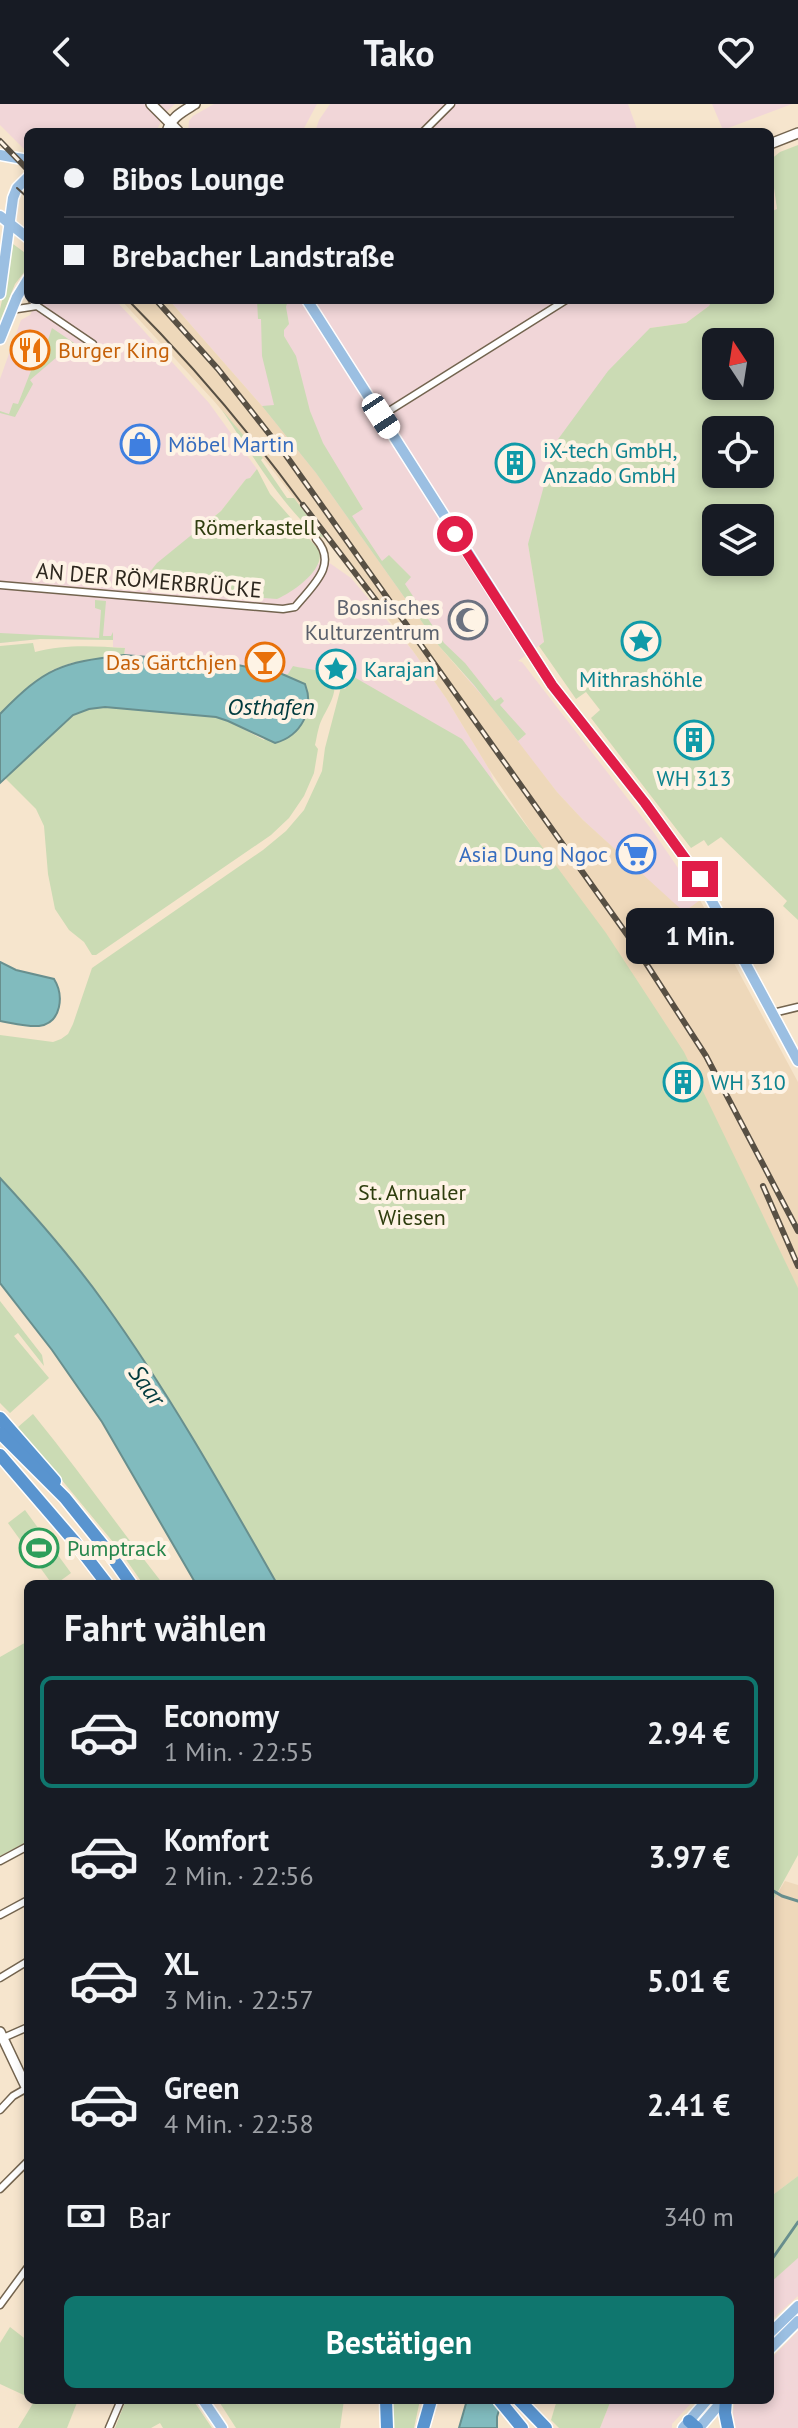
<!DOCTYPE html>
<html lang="de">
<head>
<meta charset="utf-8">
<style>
	:root { --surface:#171b24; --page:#242831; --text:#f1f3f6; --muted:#9ea1a6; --line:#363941; --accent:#0f766e }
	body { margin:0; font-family:"PT Sans",sans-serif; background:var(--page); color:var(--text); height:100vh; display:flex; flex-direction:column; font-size:30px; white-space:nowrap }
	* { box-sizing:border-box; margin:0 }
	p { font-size:26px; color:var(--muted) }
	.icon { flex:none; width:44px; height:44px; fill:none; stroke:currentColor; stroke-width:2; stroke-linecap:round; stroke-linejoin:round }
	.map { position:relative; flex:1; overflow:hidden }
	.drawer { position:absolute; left:24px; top:1476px; width:750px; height:824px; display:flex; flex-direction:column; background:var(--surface); border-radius:12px; box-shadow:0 4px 12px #0003 }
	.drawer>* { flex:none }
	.hud { position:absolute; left:24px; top:24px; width:750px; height:176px; border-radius:12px; box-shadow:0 4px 12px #0003; display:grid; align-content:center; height:176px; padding:0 40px; background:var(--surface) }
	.needle { width:52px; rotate:348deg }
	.controls { position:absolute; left:702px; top:224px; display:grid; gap:16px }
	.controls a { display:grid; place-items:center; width:72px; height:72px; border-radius:12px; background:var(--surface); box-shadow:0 4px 12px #0003; font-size:40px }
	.end { position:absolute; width:36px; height:36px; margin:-18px; border:10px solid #e11d48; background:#fff; box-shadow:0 0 0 4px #fff }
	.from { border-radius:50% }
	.bubble { position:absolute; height:56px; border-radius:12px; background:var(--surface); box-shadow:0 4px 12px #0003; font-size:26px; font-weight:700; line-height:56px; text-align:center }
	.car { position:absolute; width:24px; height:48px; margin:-24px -12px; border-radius:10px; box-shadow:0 0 6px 2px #0007; background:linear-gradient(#fff 24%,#345 0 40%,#fff 0 76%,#345 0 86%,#fff 0) }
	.hud b { display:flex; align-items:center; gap:28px; height:76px; font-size:30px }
	.hud b+b { border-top:2px solid var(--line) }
	.hud i { width:20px; height:20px; background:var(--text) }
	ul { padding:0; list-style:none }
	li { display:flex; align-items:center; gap:24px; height:112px; margin:0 16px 12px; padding:0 24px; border:4px solid transparent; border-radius:12px }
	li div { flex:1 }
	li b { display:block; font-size:30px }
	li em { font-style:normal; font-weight:700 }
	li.on { border-color:var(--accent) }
	li>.icon { width:72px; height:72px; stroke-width:1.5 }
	h2 { padding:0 40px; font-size:36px; line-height:96px }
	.pay { display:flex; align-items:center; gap:20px; height:88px; padding:0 40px; font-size:30px }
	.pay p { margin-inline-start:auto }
	.action { display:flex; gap:16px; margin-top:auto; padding:16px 40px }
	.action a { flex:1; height:92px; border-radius:12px; background:var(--accent); color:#fff; font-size:32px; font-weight:700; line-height:92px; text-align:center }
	header { display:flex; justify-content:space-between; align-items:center; height:104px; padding:0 40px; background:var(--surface); font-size:36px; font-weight:700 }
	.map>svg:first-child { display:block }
	.commercial { fill:#f1d6d8 }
	.built { fill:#eed8ba }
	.green { fill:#cbdbb4; fill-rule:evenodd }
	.water { fill:#81bbbe; stroke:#688f8e; stroke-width:2 }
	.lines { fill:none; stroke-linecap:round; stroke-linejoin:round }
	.stream { stroke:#688f8e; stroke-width:3 }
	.street-casing { stroke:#73644f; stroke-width:9 }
	.secondary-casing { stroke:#73644f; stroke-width:12 }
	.primary-casing { stroke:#fff; stroke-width:13 }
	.highway-casing { stroke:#fff; stroke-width:15 }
	.street { stroke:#fff; stroke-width:6 }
	.secondary { stroke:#fff; stroke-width:9 }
	.primary { stroke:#9bbfe2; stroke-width:10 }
	.highway { stroke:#5994cf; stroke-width:12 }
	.tram { stroke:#585044; stroke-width:2 }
	.rail-casing { stroke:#585044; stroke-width:6 }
	.rail { stroke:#fef3e5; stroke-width:3; stroke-dasharray:9; stroke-linecap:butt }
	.route { stroke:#e11d48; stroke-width:10 }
	.labels { text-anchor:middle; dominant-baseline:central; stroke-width:8; stroke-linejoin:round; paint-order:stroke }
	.food-label { font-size:22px; fill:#c56008; stroke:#fef3e5; text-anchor:start }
	.shop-label { font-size:22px; fill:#366cbe; stroke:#fef3e5; text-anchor:start }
	.culture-label { font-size:22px; fill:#0d838f; stroke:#fef3e5; text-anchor:start }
	.park-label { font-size:22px; fill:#2e3d0e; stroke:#fef3e5 }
	.street-label { font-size:22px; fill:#2d271e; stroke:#fef3e5 }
	.worship-label { font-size:22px; fill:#5b616d; stroke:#fef3e5; text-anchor:end }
	.leisure-label { font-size:22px; fill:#27864d; stroke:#fef3e5; text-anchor:start }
	.water-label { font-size:24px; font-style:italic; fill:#013b3e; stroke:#fef3e5 }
</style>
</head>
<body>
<header><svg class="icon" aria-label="back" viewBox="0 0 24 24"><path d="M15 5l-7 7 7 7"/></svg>Tako<svg class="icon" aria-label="heart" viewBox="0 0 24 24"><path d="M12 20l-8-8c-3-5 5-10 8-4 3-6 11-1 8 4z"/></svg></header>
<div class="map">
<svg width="798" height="2324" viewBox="0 0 798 2324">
	<rect width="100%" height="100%" fill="#f6e5cd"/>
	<g class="commercial">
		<polygon points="0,0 175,0 165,9 156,28 28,28 28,46 24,45 0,21"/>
		<polygon points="214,0 317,0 302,28 188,28 189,17 193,12"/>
		<polygon points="330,0 628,0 638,28 315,28 319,16"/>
		<polygon points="712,0 792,0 723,26"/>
		<polygon points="38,196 115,196 135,217 209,299 257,365 249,375 246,375 221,407 203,421 319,460 321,453 351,474 413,547 446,594 489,665 496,682 418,611 330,579 305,580 282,570 233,560 124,551 125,544 113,543 113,536 40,535 0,539 0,275 21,216 30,211"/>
		<polygon points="169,196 712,196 709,202 686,219 650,224 528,440 544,538 518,557 522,558 652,726 700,796 684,809 583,716 557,688 415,508 262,302"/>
		<polygon points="798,2153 798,2192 770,2217 770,2179"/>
		<polygon points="798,2227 798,2324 736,2324 733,2309 735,2296 770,2296 770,2256"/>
		<polygon points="611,2296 694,2296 672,2320 672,2324 600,2324"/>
	</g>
	<g class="built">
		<polygon points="121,196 169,196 262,302 316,369 439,542 490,601 557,688 583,716 684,808 700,796 798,978 798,1185 683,948 564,777 489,665 446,594 413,547 267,359 213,296"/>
		<polygon points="785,1777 798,1781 798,2072 770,2093 770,1802"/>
	</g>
	<g class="green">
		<path d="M798 41V816L783 802 787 797 721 733 708 742 704 736 691 744 591 614 600 606 586 588 576 595 539 542 544 538 528 440 556 338 608 267 650 224 686 219 709 202 712 196H770V108L777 105 770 56 780 48ZM760 238V282H716V238ZM716 326H760V370H716ZM760 414V458H716V414Z"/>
		<polygon points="13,140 28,151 28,163 15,180 0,217 0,205 9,167"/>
		<polygon points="257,196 288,196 286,203 289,220 284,226 284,232 296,252 310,307 323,339 363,405 352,412 382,457 389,451 411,473 405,480 444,539 465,559 495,597 501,593 504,597 500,601 526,630 518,637 474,581 439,542 316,369 262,302 274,301 262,252 261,215 258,215"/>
		<polygon points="52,224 83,245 75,246 71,241 30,276 33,280 15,313 0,309 0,307 9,310 13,299 18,300 32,264 43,251"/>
		<path d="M221 305 263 354 261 356 287 394H294L324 434C293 421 243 336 221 305Z"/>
		<path d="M257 365 270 390 319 446C326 465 293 488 277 495L137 484 157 459 221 407 246 375 250 374Z"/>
		<polygon points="95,496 106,497 103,532 111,532 113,528 113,536 40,535 0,539 0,529 99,534 101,506 95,504"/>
		<path d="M33 539 35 548C65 540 94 542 125 544L124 551 71 559 52 566 0 610V542Z"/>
		<path d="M293 562C303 565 324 565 331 573 341 585 327 604 322 615 318 623 317 633 315 641L318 645 314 669 304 692 289 714 271 731 96 851H92L84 838 69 826 55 805 48 770 44 722 36 705 5 674 73 610 89 605 105 603 216 613 228 617 264 636 305 580 282 570H288Z"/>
		<path d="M347 569 462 635 606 829 684 948 798 1184V1751L770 1802V1480H277C196 1338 115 1192 0 1074V931L53 938 61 935 68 930 73 920 92 864 263 746 286 727 304 706 322 667 325 644 341 583 345 585 347 582 344 578Z"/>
		<polygon points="0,1197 42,1251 44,1262 18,1229 14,1232 49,1274 10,1309 0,1299"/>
		<path d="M33 1310C78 1365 119 1424 163 1480H143L118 1444 18 1323Z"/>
		<polygon points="25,1406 71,1469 56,1480 52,1480 8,1419"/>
		<polygon points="28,1537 28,1737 0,1752 0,1553"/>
		<polygon points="798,2072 798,2154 770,2179 770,2093"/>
		<polygon points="10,2223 28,2237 28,2293 0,2280 0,2239"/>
		<polygon points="35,2296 78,2296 67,2324 18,2324"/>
		<polygon points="126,2296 193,2296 212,2324 163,2324 160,2319 151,2324 115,2324"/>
		<polygon points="218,2296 344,2296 340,2324 236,2324"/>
		<polygon points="392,2296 420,2296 414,2324 392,2324"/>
		<polygon points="557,2296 611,2296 600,2324 559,2324 551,2316"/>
	</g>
	<g class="water">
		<path d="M124 551 233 560 282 570 305 580C315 606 301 632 275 639L228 617 216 613 105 603 89 605 73 611 0 679V610C46 563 60 559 124 551Z"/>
		<path d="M0 858 16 866 54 875C64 891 62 919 39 922 27 923 12 919 0 917Z"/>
		<path d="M0 1074C37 1114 73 1155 105 1200 169 1289 223 1385 277 1480H196L102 1318 52 1246 0 1179Z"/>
		<polygon points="467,2296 502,2296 497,2313 497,2324 459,2324"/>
	</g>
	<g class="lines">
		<g class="stream">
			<polyline points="770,1785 782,1792 798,1797"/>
			<polyline points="770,2158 798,2118"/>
		</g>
		<defs>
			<g id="street">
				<polyline points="423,28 451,0"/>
				<polyline points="32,196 37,202 93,240"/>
				<polyline points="11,206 37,202"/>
				<polyline points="381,312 566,196"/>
				<path d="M0 481 283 505 295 503C312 482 339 461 316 435"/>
				<polyline points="773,909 798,903"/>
				<polyline points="0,1757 28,1742"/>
				<polyline points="0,1811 28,1796"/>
				<polyline points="0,1874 28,1857"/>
				<polyline points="3,1934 28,1923"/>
				<polyline points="0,2006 13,1992 27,1984"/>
				<polyline points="0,2085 28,2057"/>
				<polyline points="0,2201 28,2163"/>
				<polyline points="109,2324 121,2296"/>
			</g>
			<g id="secondary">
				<polyline points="151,0 178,27"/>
				<path d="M167 28C171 13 182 8 195 0"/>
				<polyline points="770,40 798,29"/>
				<polyline points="0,1928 28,1987"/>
			</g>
			<g id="primary">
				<polyline points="0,51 28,56"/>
				<polyline points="0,112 28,134"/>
				<polyline points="0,190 13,94 17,84 28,73"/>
				<polyline points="307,196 552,581 645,699 700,775 798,957"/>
				<polyline points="0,235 17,193 28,175"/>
				<polyline points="770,2229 798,2202"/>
				<polyline points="770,2245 798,2217"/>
				<polyline points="203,2296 222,2324"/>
				<polyline points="683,2324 707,2296"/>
				<polyline points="699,2324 723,2296"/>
			</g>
			<g id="highway">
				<polyline points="0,1314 55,1377"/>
				<polyline points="0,1329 65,1394 110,1450 131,1480"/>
				<polyline points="0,1351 74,1437 107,1480"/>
				<polyline points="386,2296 387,2324"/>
				<polyline points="499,2296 522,2324"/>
				<polyline points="519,2296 546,2324"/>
				<polyline points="726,2296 725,2309 728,2324"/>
				<polyline points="689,2317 697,2324"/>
				<polyline points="423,2324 431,2296"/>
			</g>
		</defs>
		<use href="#street" class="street-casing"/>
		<use href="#secondary" class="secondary-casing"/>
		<use href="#primary" class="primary-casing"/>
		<use href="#highway" class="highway-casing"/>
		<use href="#street" class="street"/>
		<use href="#secondary" class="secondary"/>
		<use href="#primary" class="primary"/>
		<use href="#highway" class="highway"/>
		<g class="tram">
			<polyline points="17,84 28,94"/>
			<path d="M128 196C192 260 250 329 303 401"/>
		</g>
		<defs>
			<g id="rail">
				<polyline points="0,37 28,66"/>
				<polyline points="156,196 218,265 285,350 633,839 706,952 798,1127"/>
				<polyline points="303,401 378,499"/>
				<polyline points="763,1082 798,1162"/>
			</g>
		</defs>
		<use href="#rail" class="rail-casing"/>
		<use href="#rail" class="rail"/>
	</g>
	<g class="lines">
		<polyline class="route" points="455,430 552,581 645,699 700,775"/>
	</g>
	<defs>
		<symbol id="restaurant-ring" viewBox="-11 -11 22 22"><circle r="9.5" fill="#fef3e5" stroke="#e8710a" stroke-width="1.5"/><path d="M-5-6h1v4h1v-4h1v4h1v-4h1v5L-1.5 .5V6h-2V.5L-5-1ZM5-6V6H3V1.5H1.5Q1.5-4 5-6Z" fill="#e8710a"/></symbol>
		<symbol id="shop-ring" viewBox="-11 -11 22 22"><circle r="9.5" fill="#fef3e5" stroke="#3f7fe0" stroke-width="1.5"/><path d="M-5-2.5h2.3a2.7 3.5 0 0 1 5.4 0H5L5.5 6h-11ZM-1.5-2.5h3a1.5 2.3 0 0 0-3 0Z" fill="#3f7fe0"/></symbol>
		<symbol id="building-ring" viewBox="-11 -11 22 22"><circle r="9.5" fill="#fef3e5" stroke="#0f9aa8" stroke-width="1.5"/><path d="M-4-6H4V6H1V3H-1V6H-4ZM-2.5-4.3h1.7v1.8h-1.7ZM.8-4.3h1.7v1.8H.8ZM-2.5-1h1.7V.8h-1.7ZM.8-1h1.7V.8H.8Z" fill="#0f9aa8"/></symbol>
		<symbol id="mosque-ring" viewBox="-11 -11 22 22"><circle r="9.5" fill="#fef3e5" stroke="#6b7280" stroke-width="1.5"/><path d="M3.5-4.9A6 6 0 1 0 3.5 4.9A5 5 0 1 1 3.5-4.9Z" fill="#6b7280"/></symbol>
		<symbol id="sight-ring" viewBox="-11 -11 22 22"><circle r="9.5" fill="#fef3e5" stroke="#0f9aa8" stroke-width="1.5"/><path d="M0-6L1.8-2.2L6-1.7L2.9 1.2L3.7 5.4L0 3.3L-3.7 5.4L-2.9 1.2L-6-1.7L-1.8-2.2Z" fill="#0f9aa8"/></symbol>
		<symbol id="bar-ring" viewBox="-11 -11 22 22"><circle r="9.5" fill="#fef3e5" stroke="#e8710a" stroke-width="1.5"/><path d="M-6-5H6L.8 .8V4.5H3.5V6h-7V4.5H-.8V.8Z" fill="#e8710a"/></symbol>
		<symbol id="supermarket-ring" viewBox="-11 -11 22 22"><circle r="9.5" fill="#fef3e5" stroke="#3f7fe0" stroke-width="1.5"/><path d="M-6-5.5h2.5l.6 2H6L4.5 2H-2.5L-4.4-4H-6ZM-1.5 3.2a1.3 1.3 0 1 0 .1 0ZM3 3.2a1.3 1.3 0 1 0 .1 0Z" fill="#3f7fe0"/></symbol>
		<symbol id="stadium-ring" viewBox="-11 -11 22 22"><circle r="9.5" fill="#fef3e5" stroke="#2e9e5b" stroke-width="1.5"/><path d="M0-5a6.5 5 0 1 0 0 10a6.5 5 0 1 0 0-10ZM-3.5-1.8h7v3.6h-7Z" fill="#2e9e5b"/></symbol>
	</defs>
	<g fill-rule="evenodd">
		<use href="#restaurant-ring" x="8" y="224" width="44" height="44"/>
		<use href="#shop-ring" x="118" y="318" width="44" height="44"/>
		<use href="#building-ring" x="493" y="337" width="44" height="44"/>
		<use href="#mosque-ring" x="446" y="494" width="44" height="44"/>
		<use href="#sight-ring" x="619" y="515" width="44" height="44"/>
		<use href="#bar-ring" x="243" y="536" width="44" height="44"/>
		<use href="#sight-ring" x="314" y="543" width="44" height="44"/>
		<use href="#building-ring" x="672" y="614" width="44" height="44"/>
		<use href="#supermarket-ring" x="614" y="728" width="44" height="44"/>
		<use href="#building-ring" x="661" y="956" width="44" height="44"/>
		<use href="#stadium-ring" x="17" y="1422" width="44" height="44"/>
	</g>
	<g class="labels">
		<g class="food-label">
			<text x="58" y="246">Burger King</text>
			<text x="237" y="558" text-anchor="end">Das Gärtchjen</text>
		</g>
		<g class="shop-label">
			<text x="168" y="340">Möbel Martin</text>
			<text x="608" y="750" text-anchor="end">Asia Dung Ngoc</text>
		</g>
		<g class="culture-label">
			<text x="543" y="346">iX-tech GmbH,<tspan x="543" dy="25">Anzado GmbH</tspan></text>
			<text x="364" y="565">Karajan</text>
			<text x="641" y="575" text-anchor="middle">Mithrashöhle</text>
			<text x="694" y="674" text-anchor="middle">WH 313</text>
			<text x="711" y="978">WH 310</text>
		</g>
		<g class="park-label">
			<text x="255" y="423">Römerkastell</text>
			<text x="412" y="1088">St. Arnualer<tspan x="412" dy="25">Wiesen</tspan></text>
		</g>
		<g class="street-label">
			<text transform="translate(149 476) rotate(5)">AN DER RÖMERBRÜCKE</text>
		</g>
		<g class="worship-label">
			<text x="440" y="503">Bosnisches<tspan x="440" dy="25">Kulturzentrum</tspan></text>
		</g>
		<g class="leisure-label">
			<text x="67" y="1444">Pumptrack</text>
		</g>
		<g class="water-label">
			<text x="271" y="602">Osthafen</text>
			<text transform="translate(147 1281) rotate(54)">Saar</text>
		</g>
	</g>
</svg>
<div class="controls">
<a><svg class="needle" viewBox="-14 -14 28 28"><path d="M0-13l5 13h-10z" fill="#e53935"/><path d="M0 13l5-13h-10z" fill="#9ea1a6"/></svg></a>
<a><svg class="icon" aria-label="locate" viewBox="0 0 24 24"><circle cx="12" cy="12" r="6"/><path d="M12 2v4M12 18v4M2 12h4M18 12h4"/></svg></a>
<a><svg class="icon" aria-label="layers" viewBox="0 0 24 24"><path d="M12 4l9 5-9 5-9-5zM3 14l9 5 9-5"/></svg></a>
</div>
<i class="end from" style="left:455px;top:430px"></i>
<i class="end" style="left:700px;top:775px"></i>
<div class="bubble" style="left:626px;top:804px;width:148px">1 Min.</div>
<i class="car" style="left:381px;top:312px;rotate:147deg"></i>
<div class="hud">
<b><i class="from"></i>Bibos Lounge</b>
<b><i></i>Brebacher Landstraße</b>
</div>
<section class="drawer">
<h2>Fahrt wählen</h2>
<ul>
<li class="on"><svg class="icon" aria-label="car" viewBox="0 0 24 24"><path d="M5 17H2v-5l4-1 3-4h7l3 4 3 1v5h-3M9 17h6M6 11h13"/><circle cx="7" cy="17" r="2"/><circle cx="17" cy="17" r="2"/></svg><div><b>Economy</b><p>1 Min. · 22:55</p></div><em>2.94 €</em></li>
<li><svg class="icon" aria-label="car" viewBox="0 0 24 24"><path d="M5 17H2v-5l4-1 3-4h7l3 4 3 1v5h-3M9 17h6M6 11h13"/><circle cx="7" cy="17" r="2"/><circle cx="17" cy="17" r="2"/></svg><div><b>Komfort</b><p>2 Min. · 22:56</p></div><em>3.97 €</em></li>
<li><svg class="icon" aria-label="car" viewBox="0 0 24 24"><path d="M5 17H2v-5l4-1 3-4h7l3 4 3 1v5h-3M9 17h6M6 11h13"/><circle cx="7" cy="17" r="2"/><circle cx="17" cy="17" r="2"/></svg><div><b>XL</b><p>3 Min. · 22:57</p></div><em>5.01 €</em></li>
<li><svg class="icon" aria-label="car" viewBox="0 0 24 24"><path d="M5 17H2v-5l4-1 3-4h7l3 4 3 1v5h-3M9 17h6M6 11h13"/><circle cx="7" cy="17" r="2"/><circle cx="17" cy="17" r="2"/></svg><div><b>Green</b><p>4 Min. · 22:58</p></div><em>2.41 €</em></li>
</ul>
<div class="pay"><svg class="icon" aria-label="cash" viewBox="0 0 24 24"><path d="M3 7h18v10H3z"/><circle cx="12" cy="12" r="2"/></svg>Bar<p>340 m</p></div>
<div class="action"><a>Bestätigen</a></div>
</section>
</div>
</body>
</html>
